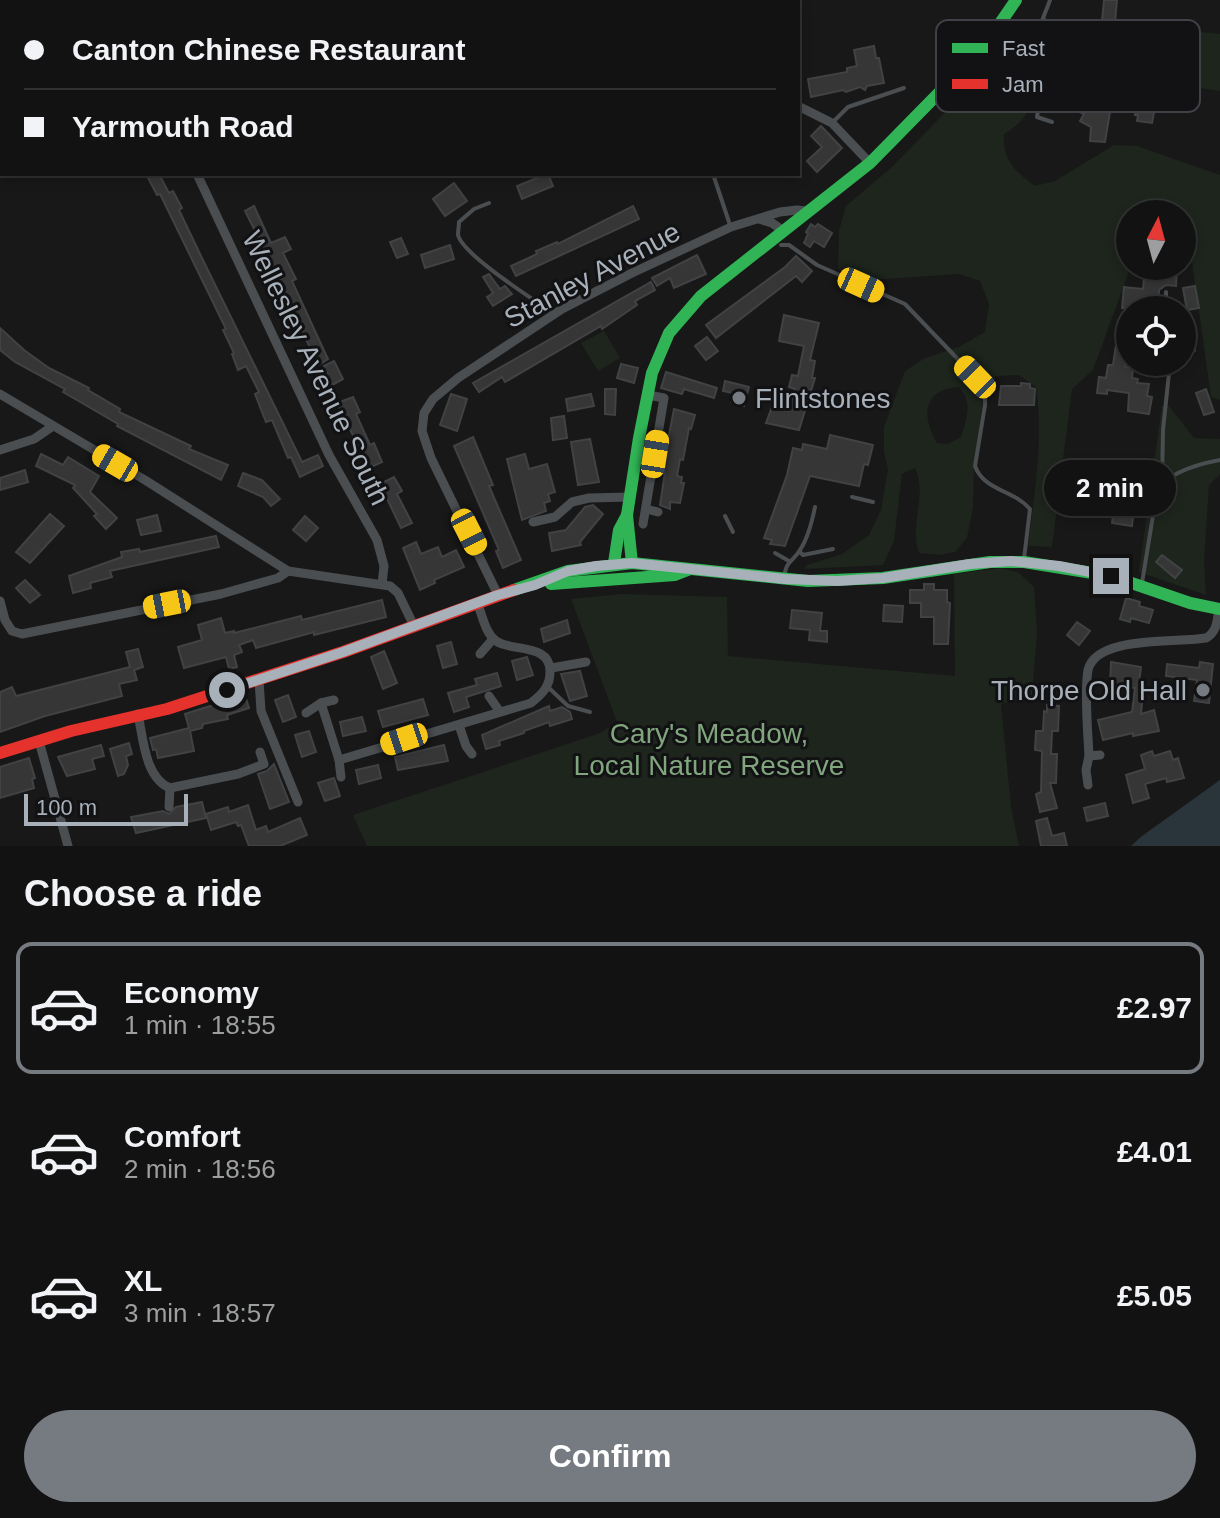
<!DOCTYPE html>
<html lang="en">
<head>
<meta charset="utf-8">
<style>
	:root { --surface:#121212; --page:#1f2020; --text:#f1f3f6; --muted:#9c9e9f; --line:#313232; --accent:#767b81 }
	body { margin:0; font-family:Arial,sans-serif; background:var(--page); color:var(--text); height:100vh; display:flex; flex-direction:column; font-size:30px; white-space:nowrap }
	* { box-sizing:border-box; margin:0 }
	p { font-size:26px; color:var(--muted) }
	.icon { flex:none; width:44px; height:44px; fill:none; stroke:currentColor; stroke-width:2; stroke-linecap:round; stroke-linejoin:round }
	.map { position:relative; height:846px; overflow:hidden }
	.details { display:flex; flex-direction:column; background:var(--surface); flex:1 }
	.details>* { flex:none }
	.top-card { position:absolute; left:0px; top:0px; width:800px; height:176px; box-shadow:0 4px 12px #0003,0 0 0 2px var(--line); display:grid; align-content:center; height:176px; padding:0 24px; background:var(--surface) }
	.needle { width:52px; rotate:6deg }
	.controls { position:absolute; left:1116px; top:200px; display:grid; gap:16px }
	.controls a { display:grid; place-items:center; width:80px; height:80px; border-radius:50%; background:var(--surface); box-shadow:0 4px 12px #0003,0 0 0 2px var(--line); font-size:40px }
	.scale { position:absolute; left:24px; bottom:20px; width:164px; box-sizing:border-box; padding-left:8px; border:4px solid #a8b0ba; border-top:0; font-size:22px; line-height:28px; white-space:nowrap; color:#a8b0ba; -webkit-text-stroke:6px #121214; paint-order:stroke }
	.end { position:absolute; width:36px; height:36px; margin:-18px; border:10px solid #a8b0ba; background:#111; box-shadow:0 0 0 4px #111 }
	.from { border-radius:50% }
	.bubble { position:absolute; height:56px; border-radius:28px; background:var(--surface); box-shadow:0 4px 12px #0003,0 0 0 2px var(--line); font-size:26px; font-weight:700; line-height:56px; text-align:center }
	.car { position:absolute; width:24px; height:48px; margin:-24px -12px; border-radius:10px; box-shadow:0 0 6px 2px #0007; background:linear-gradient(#f5c518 24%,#345 0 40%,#f5c518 0 76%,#345 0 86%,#f5c518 0) }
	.top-card b { display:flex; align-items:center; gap:28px; height:76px; font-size:30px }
	.top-card b+b { border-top:2px solid var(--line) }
	.top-card i { width:20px; height:20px; background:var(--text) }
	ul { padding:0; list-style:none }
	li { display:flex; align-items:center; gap:24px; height:132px; margin:0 16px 12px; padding:0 8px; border:4px solid transparent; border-radius:16px }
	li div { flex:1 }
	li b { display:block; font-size:30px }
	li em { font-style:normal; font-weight:700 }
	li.selected { border-color:var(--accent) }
	li>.icon { width:72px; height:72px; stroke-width:1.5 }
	h2 { padding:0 24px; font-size:36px; line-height:96px }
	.button { display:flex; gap:16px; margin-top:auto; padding:16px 24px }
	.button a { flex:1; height:92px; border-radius:48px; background:var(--accent); color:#fff; font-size:32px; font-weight:700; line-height:92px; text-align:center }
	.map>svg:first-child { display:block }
	.green { fill:#1d251d; fill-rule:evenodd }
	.water { fill:#2a353b }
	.building { fill:#363637; stroke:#404244; stroke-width:2 }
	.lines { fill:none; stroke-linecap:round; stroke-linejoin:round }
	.lane { stroke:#4b4e51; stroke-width:4 }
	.street { stroke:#4b4e51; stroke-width:9 }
	.fast { stroke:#30b455; stroke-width:12 }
	.jam { stroke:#e5322d; stroke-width:12 }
	.route { stroke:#a8b0ba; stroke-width:10 }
	.poi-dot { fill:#767b81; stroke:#121214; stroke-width:3 }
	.labels { text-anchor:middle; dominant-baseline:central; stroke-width:6; stroke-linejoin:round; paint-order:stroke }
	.street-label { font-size:28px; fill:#a8b0ba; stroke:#121214 }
	.poi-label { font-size:28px; fill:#a8b0ba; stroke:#121214; text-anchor:start }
	.park-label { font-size:28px; fill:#81a67e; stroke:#121214 }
	.key { fill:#121214; stroke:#3f4146; stroke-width:2 }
	.key-label { font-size:22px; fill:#a8b0ba }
</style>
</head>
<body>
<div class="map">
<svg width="1220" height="846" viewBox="0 0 1220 846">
	<rect width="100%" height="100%" fill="#181818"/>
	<g class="green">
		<polygon points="0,0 604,0 2,2 0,55"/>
		<polygon points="1200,32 1220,34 1220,91 1193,87"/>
		<path d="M1012 34 1018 35C1022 52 1032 90 1029 106 1027 118 1014 128 1004 134 1002 159 1015 172 1035 186L1055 181 1114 145 1137 146 1220 175V400L1211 397 1186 219H1182V214H1130L1131 266 1093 370 1072 389 1052 547 1028 546C1034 494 1044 440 1036 387L1019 375 996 376 984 391 974 467 973 507 967 538 955 552 939 555 919 553C909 525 928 493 915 468L902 474 894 541 883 565 804 569 807 565 842 554 869 535 881 510 888 469 884 452V427L905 371 925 358 959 347 985 332 989 304 980 281 959 274 854 281 838 269 839 231 846 206 892 167 992 64ZM959 387C973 403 967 418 961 437L948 444 937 443C921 416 923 389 959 387Z"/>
		<polygon points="604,331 620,358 598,371 581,343"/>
		<polygon points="1162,406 1169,406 1194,438 1220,439 1220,474 1209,485 1204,560 1206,595 1139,572"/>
		<polygon points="1002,568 1019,573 1034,587 1037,632 1032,696 1001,704 1011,807 1019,846 367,846 353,815 600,733 617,722 571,599 621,594 727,597 728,656 955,676 954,574"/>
	</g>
	<polygon class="water" points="1220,780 1220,846 1131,846 1142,836"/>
	<g class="building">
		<polygon points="1104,0 1117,0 1115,22 1102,21"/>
		<polygon points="1135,31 1152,33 1149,55 1156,56 1153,85 1156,85 1155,97 1157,97 1152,123 1137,121 1138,115 1135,115 1143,70 1128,68"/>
		<polygon points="874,46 876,58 879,58 884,83 867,86 865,90 860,87 846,92 843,90 811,97 808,79 847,72 847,68 857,66 854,50"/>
		<polygon points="1063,74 1099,88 1112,100 1105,142 1090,141 1091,127 1080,121 1084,114 1048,97 1053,88 1056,89"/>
		<polygon points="821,126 842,148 817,172 807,161 822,147 811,136"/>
		<polygon points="146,174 159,174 169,193 173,191 182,208 179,210 201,256 302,462 318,455 323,466 300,477 291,457 288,458 272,420 266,422 255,394 259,392 246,366 238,370 232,354 234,353 223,330 226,329 160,194 157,195"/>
		<polygon points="535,174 548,174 553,186 522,199 517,186 537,178"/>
		<polygon points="454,183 467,201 445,216 433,199"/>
		<polygon points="254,206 271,243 285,237 291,249 283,253 296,279 292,281 328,359 318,365 299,324 301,323 245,211"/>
		<polygon points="633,206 639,219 516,276 511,266 537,254 536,251 557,242 558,244"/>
		<polygon points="811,224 815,227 818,224 832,233 824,247 814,241 810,247 804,243 808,234 806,232"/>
		<polygon points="401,238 408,254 397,258 390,242"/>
		<polygon points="450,245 454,259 425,268 421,255"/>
		<polygon points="697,255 706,274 674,288 670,278 657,286 652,278"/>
		<polygon points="796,256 812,271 802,282 796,276 716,338 706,325 785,267"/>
		<polygon points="1149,266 1177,266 1176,286 1166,285 1159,290 1158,310 1122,308 1124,287 1143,289 1144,277 1149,277"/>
		<polygon points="489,274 500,289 505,286 512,294 493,306 487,297 493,293 483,277"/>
		<polygon points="651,282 655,290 635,301 637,305 602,329 601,326 505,382 502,377 479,392 473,383"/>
		<polygon points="1195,286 1199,308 1187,310 1183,288"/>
		<polygon points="784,315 819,323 810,360 815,361 812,378 815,378 799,430 766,423 772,407 789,411 795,389 789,387 792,375 798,376 804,346 779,341"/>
		<polygon points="1191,321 1195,351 1182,353 1182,323"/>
		<polygon points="0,328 24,350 49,368 89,388 88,390 120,409 119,412 191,446 189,449 228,465 221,480 117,426 118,424 63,392 65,389 15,362 0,350"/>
		<polygon points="707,337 718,351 706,360 695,346"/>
		<polygon points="1116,345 1123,346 1128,350 1125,367 1133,368 1132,378 1138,379 1137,383 1149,384 1147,396 1152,397 1149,414 1128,411 1129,393 1107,390 1107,394 1097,393 1099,377 1106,378 1108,365 1113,365"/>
		<polygon points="334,361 343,379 332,385 324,366"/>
		<polygon points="621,364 638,368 634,383 617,378"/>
		<polygon points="666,372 717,388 714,398 684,389 682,394 661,388"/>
		<polygon points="725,381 749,387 744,406 731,402 733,393 723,391"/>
		<polygon points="1021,383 1030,384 1030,388 1035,389 1034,405 999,405 1001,386 1021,386"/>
		<polygon points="605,389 616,389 615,415 605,414"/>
		<polygon points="1206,389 1214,412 1204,415 1196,393"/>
		<polygon points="451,394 467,399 457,431 440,425"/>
		<polygon points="591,394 594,406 568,411 566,399"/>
		<polygon points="353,397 360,412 356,414 370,445 374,443 382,462 369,468 337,403"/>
		<polygon points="674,409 695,415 691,429 689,428 683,460 680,459 677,476 682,477 681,483 684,483 680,503 670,502 670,509 660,505 665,472 662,471"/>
		<polygon points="564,416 567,438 553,440 551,418"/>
		<polygon points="830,435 873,445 868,465 864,464 859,486 810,476 785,546 770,544 772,540 764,538 787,475 793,448 802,450 803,444 827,449"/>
		<polygon points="473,437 493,485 489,486 521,560 503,568 496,551 499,550 454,446"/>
		<polygon points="590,439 599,482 578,485 571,442"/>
		<polygon points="41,454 63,465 68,457 99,476 90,492 117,518 106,529 94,516 97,514 73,488 75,485 36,466"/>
		<polygon points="525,454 529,469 547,464 555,492 548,494 550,501 544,503 546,511 522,520 507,459"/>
		<polygon points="25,470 28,482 0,490 0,478"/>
		<polygon points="243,473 262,480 280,499 271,506 263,497 238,486"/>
		<polygon points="1119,473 1137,476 1132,526 1112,523"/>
		<polygon points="394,477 402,491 397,494 412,523 401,528 380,484"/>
		<polygon points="1068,485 1088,485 1088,502 1092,502 1092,514 1068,513"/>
		<polygon points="593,505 603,514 580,542 581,545 552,551 549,533 566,530 585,507"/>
		<polygon points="50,514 64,526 30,563 16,552"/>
		<polygon points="157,515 161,531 141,535 137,520"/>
		<polygon points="305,516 318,528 306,541 293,530"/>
		<polygon points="216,536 219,547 110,571 112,577 90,583 91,588 73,593 69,576 122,557 121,552 139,549 140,552"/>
		<polygon points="416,542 421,554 438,547 442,557 456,550 464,567 434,580 435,583 420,590 403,548"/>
		<polygon points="1162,555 1182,570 1175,578 1156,562"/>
		<polygon points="25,580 40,595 30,603 16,588"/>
		<polygon points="924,584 934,584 934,590 947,590 947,602 950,603 948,644 934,644 934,617 921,617 921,603 910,603 910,590 924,590"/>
		<polygon points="1126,598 1140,602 1139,606 1153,610 1149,623 1131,618 1130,622 1120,619"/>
		<polygon points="382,600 386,617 314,635 314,632 256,648 253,640 239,645 242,652 234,655 237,667 229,669 226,657 184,668 178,647 202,640 198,625 221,618 225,633 234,631 234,633 301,616 302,620"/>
		<polygon points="884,605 903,606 902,622 883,621"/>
		<polygon points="792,610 822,613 820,631 827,631 827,642 809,640 810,630 790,628"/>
		<polygon points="567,620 570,633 544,642 541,629"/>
		<polygon points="1077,622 1090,631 1079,645 1067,635"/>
		<polygon points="451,642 457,664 443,668 437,646"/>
		<polygon points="138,649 143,667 134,670 137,680 119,684 122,696 45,716 0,732 0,692 12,687 16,696 130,667 126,652"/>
		<polygon points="384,651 397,683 383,689 371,657"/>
		<polygon points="527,657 533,675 517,680 512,661"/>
		<polygon points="1111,662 1141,667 1139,682 1144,682 1141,714 1154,710 1159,731 1133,736 1133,733 1103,740 1098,720 1132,712 1135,688 1110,686"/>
		<polygon points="1200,662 1213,664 1209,703 1194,701 1197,680 1166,676 1167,664 1199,668"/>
		<polygon points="580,671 587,696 570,701 561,674"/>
		<polygon points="497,673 501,686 466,697 469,707 454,712 448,693 477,685 475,679"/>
		<polygon points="245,695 249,708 227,715 228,719 203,724 202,728 190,731 194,751 158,758 156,749 153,750 150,738 189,728 185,714"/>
		<polygon points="288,695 296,717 283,722 275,700"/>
		<polygon points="423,699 428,715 383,727 378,711"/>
		<polygon points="1047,705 1059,706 1058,731 1052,731 1051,754 1057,754 1056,783 1050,783 1057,808 1040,812 1036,794 1041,792 1042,751 1035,750 1036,731 1043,731 1044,711 1047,712"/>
		<polygon points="549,706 550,711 562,707 570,712 572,719 550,726 549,722 524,731 524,733 499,741 500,745 486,749 482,735"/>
		<polygon points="362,717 366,731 343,736 340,722"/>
		<polygon points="309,731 316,752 302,757 295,735"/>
		<polygon points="129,743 132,754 126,756 128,765 124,774 118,776 110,749"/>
		<polygon points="101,745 104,756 92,759 95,769 67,776 58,757"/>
		<polygon points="444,745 448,761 398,770 395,757"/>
		<polygon points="1152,751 1154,756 1170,751 1173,760 1178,758 1184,778 1167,782 1166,778 1145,784 1149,798 1133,803 1126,775 1145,769 1141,755"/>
		<polygon points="29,758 35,778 32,779 34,788 0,798 0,767"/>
		<polygon points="274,764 289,802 270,809 258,774 267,771"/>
		<polygon points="378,765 381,778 359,784 356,770"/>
		<polygon points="334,778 340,796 325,801 318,783"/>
		<polygon points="202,802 206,818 136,833 131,817 163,811 169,814 176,807"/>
		<polygon points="1105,803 1108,816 1087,821 1084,808"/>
		<polygon points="248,805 256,830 266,826 268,832 300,818 307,835 280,846 249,846 241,825 238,826 236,822 211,830 206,814 228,807 229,812"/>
		<polygon points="1047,818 1052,836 1064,833 1067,846 1041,846 1036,821"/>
	</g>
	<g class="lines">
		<g class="lane">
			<path d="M1050 0C1044 18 1021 59 1052 66 1093 55 1088 84 1112 89"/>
			<polyline points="1043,19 1064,34 1080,54 1085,56 1094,50 1097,36"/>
			<polyline points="1045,64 1037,117 1052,122"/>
			<polyline points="834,121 848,107 904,88"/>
			<polyline points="713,174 730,225"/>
			<path d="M489 203 474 209 459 222C459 226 458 230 458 235 463 255 533 299 553 313"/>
			<path d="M781 245H789L817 265 905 304 975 377 985 392V405L975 466C984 491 1014 490 1030 509L1024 559"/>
			<polyline points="1166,292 1166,310"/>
			<polyline points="1130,317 1125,340 1130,346"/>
			<polyline points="1131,362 1163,366 1169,373 1163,430 1162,483"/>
			<polyline points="852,497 873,502"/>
			<polyline points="725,516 733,532"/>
			<polyline points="800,552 803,555 833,549"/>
			<polyline points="775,553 789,561"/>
			<path d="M785 577C784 562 794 561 800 550 808 538 812 522 815 507"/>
			<path d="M1142 583 1157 491C1168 472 1199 464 1220 460"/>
			<polyline points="549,688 568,706 590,712"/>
		</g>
		<g class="street">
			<polyline points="750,0 751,2"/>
			<polyline points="798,106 832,123 870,163"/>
			<polyline points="0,149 2,149"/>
			<polyline points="197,174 329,455 377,540 384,566 382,584"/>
			<polyline points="759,219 772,223 782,230"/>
			<polyline points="0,394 145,480 288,571 390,586 398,593 414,626"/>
			<polyline points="0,450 34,439 53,426"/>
			<polyline points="646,509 658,512"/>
			<polyline points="533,522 555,517 572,502 589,498 630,497"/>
			<polyline points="643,524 664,398 648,395"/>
			<polyline points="498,595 431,458 422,431 424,413 433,399 458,378 562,309 632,273 731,227 780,212 797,210 807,211"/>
			<polyline points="0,601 5,620 12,631 22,634 221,594 278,578 288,571"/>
			<polyline points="480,654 493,639"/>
			<polyline points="551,668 586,662"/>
			<polyline points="259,680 261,711 298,802"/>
			<polyline points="489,696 500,712"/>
			<path d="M334 700 321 703 339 760 531 703C542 694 550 687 550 672 551 643 512 652 496 641 485 633 482 614 477 602"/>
			<polyline points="306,713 321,703"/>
			<path d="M138 714C143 738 145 778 170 788L238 774 264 764 260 752"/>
			<polyline points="459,725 466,746 472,754"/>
			<polyline points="39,741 68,846"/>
			<path d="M1100 755 1089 756C1088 733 1084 692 1088 670 1096 635 1177 643 1206 638 1217 632 1217 621 1219 609"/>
			<polyline points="339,760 341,777"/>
			<polyline points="1088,785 1086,770 1089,756"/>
			<polyline points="169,807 170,788"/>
		</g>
		<g class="fast">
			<polyline points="614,563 619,530 627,515"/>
			<polyline points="632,563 627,515 639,438 652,373 669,333 701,296 870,163 983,48 1016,0"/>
			<polyline points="551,584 675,575 688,570"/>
			<polyline points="514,590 568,571 632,563 808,581 883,578 990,562 1024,562 1111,576 1190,603 1220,609"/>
		</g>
		<polyline class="jam" points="0,753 71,731 167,709 343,652 514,590"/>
	</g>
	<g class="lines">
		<polyline class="route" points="227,690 343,652 498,595 535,585 568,571 596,566 632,563 785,579 837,581 883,578 970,564 1011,561 1059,566 1111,576"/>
	</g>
	<g class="poi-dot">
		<circle cx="739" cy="398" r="8"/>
		<circle cx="1203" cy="690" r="8"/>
	</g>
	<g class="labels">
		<g class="street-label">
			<text transform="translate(592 275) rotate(-28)">Stanley Avenue</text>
			<text transform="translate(316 368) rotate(64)">Wellesley Avenue South</text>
		</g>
		<g class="poi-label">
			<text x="755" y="398">Flintstones</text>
			<text x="1187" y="690" text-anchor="end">Thorpe Old Hall</text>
		</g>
		<g class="park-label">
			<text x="709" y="733">Cary's Meadow,<tspan x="709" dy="32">Local Nature Reserve</tspan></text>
		</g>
	</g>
	<rect x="936" y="20" width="264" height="92" rx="12" class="key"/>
	<rect x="952" y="43" width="36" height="10" fill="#30b455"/>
	<rect x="952" y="79" width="36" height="10" fill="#e5322d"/>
	<g class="key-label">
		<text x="1002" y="56">Fast</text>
		<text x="1002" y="92">Jam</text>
	</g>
</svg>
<div class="controls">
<a><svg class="needle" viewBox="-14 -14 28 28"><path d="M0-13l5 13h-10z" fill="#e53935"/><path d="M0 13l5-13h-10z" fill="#9c9e9f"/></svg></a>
<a><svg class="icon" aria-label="locate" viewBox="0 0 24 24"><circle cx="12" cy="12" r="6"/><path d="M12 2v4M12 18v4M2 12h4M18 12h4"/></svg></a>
</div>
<div class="scale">100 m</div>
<i class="end from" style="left:227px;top:690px"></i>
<i class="end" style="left:1111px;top:576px"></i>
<div class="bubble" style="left:1044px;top:460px;width:132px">2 min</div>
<i class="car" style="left:861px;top:285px;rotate:114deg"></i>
<i class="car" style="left:975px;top:377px;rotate:316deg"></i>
<i class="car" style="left:655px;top:454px;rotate:9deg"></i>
<i class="car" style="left:115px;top:463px;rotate:300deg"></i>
<i class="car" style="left:469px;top:532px;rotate:153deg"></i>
<i class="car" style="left:167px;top:604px;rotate:259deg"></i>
<i class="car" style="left:404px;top:739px;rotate:252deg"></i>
<div class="top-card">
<b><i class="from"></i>Canton Chinese Restaurant</b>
<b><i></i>Yarmouth Road</b>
</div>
</div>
<section class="details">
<h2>Choose a ride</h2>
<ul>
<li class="selected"><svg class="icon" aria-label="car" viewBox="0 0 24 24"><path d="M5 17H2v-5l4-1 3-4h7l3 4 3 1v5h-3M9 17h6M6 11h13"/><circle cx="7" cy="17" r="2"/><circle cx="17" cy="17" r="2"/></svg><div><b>Economy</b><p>1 min · 18:55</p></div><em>£2.97</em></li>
<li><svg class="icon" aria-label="car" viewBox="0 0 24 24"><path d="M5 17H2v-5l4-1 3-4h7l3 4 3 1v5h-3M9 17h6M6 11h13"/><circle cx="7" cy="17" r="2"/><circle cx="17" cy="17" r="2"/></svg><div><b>Comfort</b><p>2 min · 18:56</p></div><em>£4.01</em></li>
<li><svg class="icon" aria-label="car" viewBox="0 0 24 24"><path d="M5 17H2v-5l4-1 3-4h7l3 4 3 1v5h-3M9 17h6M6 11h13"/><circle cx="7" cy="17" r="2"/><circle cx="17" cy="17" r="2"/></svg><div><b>XL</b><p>3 min · 18:57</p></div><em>£5.05</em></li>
</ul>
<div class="button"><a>Confirm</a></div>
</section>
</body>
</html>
